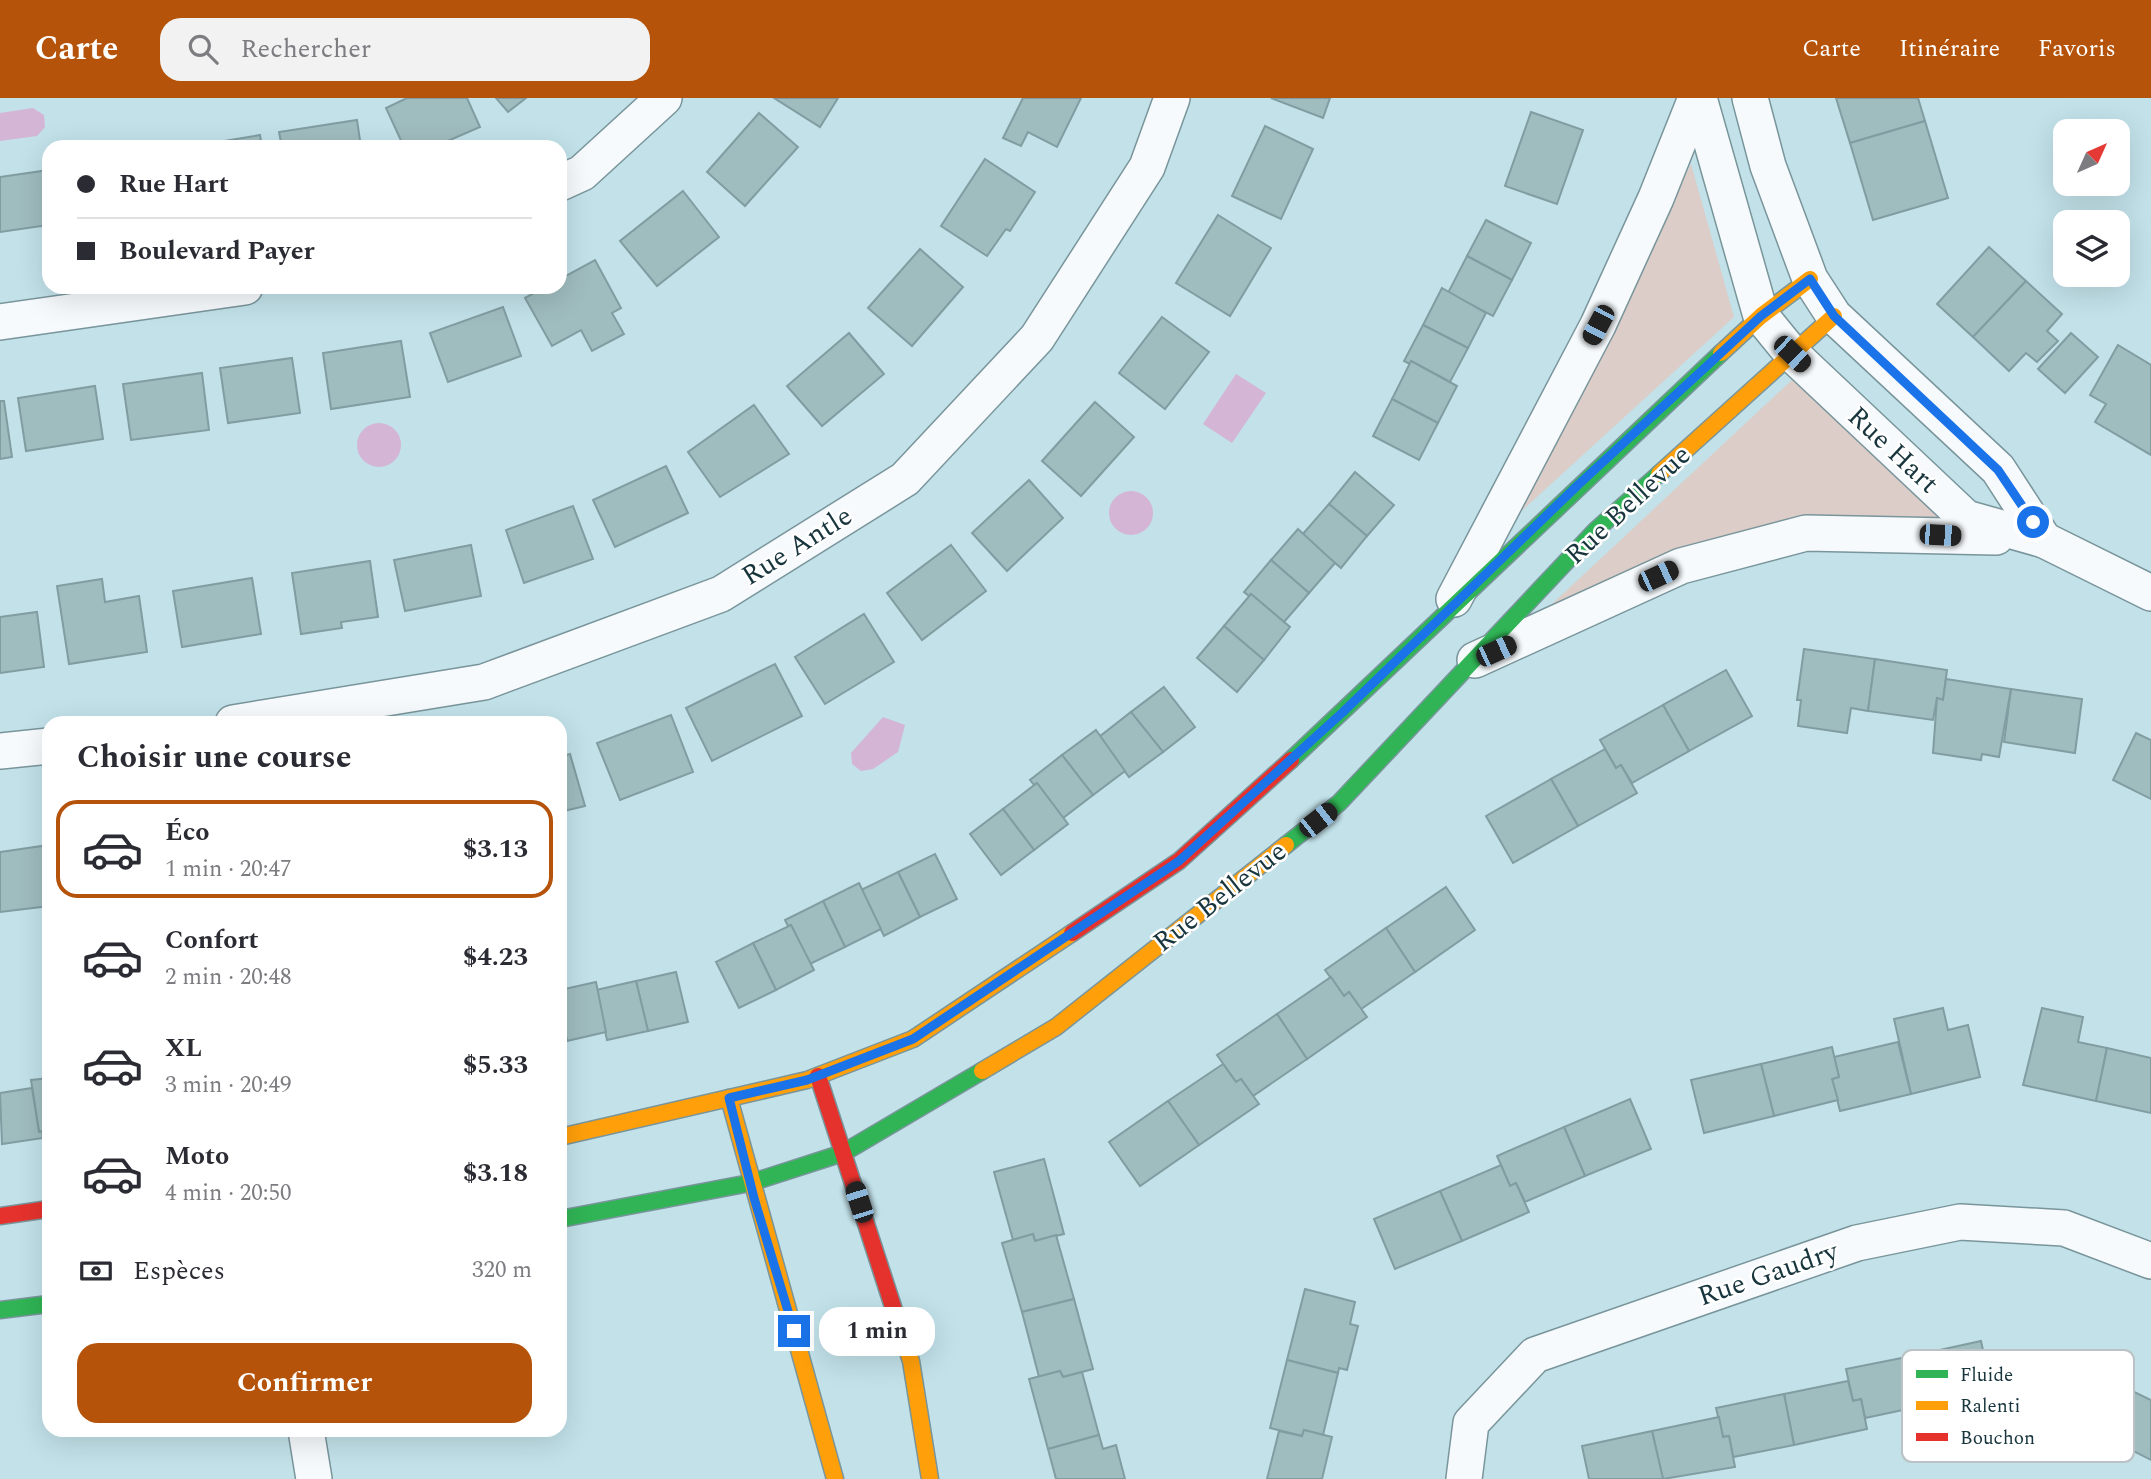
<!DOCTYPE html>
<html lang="fr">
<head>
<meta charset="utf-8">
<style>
	:root { --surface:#fff; --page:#f2f2f3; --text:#2b2b33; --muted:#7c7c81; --line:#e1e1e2; --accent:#b45309 }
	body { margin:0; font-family:Spectral,serif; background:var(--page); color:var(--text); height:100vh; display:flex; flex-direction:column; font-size:26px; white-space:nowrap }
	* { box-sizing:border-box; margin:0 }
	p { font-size:23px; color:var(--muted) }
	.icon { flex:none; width:38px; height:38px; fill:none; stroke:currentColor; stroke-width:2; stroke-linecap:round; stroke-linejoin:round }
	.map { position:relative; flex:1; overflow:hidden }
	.side { position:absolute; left:42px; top:618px; width:525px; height:721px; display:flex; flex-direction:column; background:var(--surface); border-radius:21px; box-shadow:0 7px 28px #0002 }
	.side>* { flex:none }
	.guide { position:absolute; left:42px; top:42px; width:525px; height:154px; border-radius:21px; box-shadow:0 7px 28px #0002; display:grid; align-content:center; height:154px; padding:0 35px; background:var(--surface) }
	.needle { width:46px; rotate:45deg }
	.tools { position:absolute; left:2053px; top:21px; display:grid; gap:14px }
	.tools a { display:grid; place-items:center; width:77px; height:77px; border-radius:14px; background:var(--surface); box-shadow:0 7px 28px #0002; font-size:35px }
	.end { position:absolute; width:32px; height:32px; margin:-16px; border:9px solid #1a73e8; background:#fff; box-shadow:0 0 0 4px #fff }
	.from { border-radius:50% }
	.bubble { position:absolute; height:49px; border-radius:21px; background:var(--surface); box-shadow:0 7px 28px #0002; font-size:23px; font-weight:700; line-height:49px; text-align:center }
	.car { position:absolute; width:21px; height:42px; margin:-21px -10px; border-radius:9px; box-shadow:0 0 5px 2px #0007; background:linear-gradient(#222 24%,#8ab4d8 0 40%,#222 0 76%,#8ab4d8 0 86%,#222 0) }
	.guide b { display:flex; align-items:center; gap:24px; height:66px; font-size:26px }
	.guide b+b { border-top:2px solid var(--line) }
	.guide i { width:18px; height:18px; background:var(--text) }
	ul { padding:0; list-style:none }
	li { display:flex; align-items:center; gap:21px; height:98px; margin:0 14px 10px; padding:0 21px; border:4px solid transparent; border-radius:21px }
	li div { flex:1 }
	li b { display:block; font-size:26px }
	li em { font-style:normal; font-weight:700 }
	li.current { border-color:var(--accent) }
	li>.icon { width:63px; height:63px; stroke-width:1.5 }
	h2 { padding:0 35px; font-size:32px; line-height:84px }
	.pay { display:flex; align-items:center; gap:18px; height:77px; padding:0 35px; font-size:26px }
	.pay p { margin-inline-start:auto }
	.button { display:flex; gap:14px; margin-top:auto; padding:14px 35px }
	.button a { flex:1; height:80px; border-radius:21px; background:var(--accent); color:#fff; font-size:28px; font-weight:700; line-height:80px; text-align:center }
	header { display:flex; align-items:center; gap:42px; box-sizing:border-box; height:98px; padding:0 35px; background:var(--accent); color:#fff }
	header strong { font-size:33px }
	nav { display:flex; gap:38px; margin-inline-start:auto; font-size:24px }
	.search { width:490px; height:63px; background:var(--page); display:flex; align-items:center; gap:18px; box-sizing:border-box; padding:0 24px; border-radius:21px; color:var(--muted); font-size:26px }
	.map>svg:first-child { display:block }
	.green { fill:#dccdc8 }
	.water { fill:#d4b5d5 }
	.building { fill:#9fbcbf; stroke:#819da2; stroke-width:2 }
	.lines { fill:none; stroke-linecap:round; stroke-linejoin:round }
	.street-casing { stroke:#79959b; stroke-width:38 }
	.fast-casing { stroke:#79959b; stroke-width:19 }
	.slow-casing { stroke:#79959b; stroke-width:19 }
	.jam-casing { stroke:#79959b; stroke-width:19 }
	.street { stroke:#f6fafc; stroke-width:35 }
	.fast { stroke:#30b455; stroke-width:16 }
	.slow { stroke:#ff9f0a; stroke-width:16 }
	.jam { stroke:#e5322d; stroke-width:16 }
	.route { stroke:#1a73e8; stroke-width:9 }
	.labels { text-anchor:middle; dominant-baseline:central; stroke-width:5; stroke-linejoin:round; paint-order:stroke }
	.street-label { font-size:28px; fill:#18353d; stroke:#fff }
	.key { fill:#fff; stroke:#bac2c5; stroke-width:2 }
	.key-label { font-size:19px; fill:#18353d }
</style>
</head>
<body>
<header>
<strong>Carte</strong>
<div class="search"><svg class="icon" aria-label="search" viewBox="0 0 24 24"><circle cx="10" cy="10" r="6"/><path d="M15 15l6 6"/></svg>Rechercher</div>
<nav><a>Carte</a><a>Itinéraire</a><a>Favoris</a></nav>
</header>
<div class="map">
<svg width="2151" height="1381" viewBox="0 0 2151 1381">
	<rect width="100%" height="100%" fill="#c2e1e9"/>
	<g class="green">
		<polygon points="1691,66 1734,219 1515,419"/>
		<polygon points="1794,280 1944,425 1911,426 1536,521"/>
	</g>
	<g class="water">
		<polygon points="33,10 44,17 45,29 37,38 0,43 0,15"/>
		<polygon points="1236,276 1266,295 1232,345 1203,326"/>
		<circle cx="379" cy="347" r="22"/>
		<circle cx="1131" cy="415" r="22"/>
		<polygon points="883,619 905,627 898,654 873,671 861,673 852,666 851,655"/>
	</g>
	<g class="building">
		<polygon points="407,0 467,0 480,29 434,49 404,49 386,10"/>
		<polygon points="496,0 526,0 508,14"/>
		<polygon points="774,0 838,0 820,29"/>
		<polygon points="1023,0 1081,0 1057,49 1028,34 1021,48 1003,40"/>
		<polygon points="1271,0 1330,0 1323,20"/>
		<polygon points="1836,0 1918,0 1925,23 1850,45"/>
		<polygon points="1531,14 1583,32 1557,106 1505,88"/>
		<polygon points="759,15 798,49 745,108 707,74"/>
		<polygon points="357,22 361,49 282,49 279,34"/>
		<polygon points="1925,23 1948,100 1873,122 1850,45"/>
		<polygon points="1265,28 1313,51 1281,121 1232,98"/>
		<polygon points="260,37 262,49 188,49"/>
		<polygon points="985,61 1035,94 1010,133 1006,131 987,158 941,128"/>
		<polygon points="49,72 49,127 0,134 0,79"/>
		<polygon points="683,93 719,139 657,188 620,143"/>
		<polygon points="1218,117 1271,150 1230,218 1176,185"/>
		<polygon points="1486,122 1531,145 1512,182 1467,158"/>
		<polygon points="1989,149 2026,183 1973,239 1937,206"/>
		<polygon points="920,151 963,189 912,248 868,210"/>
		<polygon points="1467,158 1512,182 1493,218 1448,195"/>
		<polygon points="595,162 621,210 612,215 624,236 592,253 581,232 552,248 525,200 545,189 560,189 560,181"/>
		<polygon points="2026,183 2062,216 2047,233 2058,243 2037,264 2026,255 2009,273 1973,239"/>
		<polygon points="1442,190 1486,215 1468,250 1423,227"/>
		<polygon points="503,209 521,258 448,284 430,235"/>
		<polygon points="1162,219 1209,254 1165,311 1119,275"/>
		<polygon points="1423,227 1468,250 1450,284 1411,263 1410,266 1404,263"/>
		<polygon points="849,235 884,276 822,328 787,288"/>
		<polygon points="2071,235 2098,259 2065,295 2038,271"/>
		<polygon points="401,243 410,299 331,311 323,255"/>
		<polygon points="2118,247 2151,267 2151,357 2095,324 2106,306 2090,297"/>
		<polygon points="292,260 300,315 228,325 220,270"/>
		<polygon points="1411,263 1457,288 1438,325 1392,301"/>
		<polygon points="202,275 209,332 131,342 123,286"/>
		<polygon points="95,288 103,341 26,353 18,300"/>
		<polygon points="1392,301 1438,325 1419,362 1373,338"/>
		<polygon points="0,303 4,303 12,359 0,361"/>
		<polygon points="1095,304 1134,339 1081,398 1042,363"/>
		<polygon points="754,307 789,356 720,399 688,354"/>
		<polygon points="666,368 688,415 615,449 593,402"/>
		<polygon points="1355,374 1394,407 1367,438 1329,406"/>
		<polygon points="1029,382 1063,420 1007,473 972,435"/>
		<polygon points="1329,406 1367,438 1341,470 1302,437"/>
		<polygon points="573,408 593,461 524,485 506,432"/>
		<polygon points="1298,431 1335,465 1309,495 1271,462"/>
		<polygon points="471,447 481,498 405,513 394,462"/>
		<polygon points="951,447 986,493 922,542 887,495"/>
		<polygon points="1271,462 1309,495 1284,524 1251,496 1249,498 1244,494"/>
		<polygon points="370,463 378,519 341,524 342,530 301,536 292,475"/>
		<polygon points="252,480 261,536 182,549 173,493"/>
		<polygon points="102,481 105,504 139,498 147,554 69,566 57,488"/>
		<polygon points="1251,496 1290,529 1264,562 1224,528"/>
		<polygon points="37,514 44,569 0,575 0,519"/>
		<polygon points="864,516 894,564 825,606 795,559"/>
		<polygon points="1224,528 1264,562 1237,594 1197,560"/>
		<polygon points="1804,551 1875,561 1868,613 1851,610 1847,635 1798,628 1801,602 1797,602"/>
		<polygon points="1875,561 1947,572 1943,602 1937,600 1933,622 1868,613"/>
		<polygon points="775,566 802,618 712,663 686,610"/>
		<polygon points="1726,572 1752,618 1689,653 1663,607"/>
		<polygon points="1946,581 2011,591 1999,659 1982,656 1981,662 1933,655 1937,600 1943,602"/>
		<polygon points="1164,589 1195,629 1163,654 1131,614"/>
		<polygon points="2011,591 2082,601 2075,655 2004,644"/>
		<polygon points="1663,607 1689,653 1632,685 1621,667 1616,670 1600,642"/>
		<polygon points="1131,614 1163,654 1129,679 1099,639"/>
		<polygon points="671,617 693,674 620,702 597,645"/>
		<polygon points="1096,632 1125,673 1093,697 1062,657"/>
		<polygon points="2136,635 2151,642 2151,701 2113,682"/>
		<polygon points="1605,651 1616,670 1621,667 1637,695 1578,728 1551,681"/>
		<polygon points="570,656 585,708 560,714 560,659"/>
		<polygon points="1062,657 1093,697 1063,720 1037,685 1034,687 1030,682"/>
		<polygon points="1551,681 1578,728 1513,765 1486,718"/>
		<polygon points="1037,685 1068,726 1034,752 1003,711"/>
		<polygon points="1003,711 1034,752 1001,777 970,736"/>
		<polygon points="49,747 49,808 0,814 0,754"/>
		<polygon points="935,756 957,801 920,819 898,774"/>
		<polygon points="898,774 920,819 884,838 861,792"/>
		<polygon points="859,785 881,831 845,849 823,803"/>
		<polygon points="1446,789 1475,832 1415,874 1386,830"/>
		<polygon points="823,803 845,849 810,866 791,827 788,828 785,822"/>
		<polygon points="791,827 814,872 776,892 753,845"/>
		<polygon points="1386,830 1415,874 1361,911 1349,894 1344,898 1325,872"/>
		<polygon points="753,845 776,892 739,910 716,864"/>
		<polygon points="676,874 688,924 648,933 636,883"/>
		<polygon points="1331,879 1344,898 1349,894 1367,919 1307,961 1277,916"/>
		<polygon points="636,883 648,933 607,942 596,892"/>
		<polygon points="596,884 606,934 567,943 560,912 560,892"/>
		<polygon points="1943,910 1948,932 1968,927 1980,979 1911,996 1894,921"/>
		<polygon points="2042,910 2083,919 2078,944 2107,950 2096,1003 2023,987"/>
		<polygon points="560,912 567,943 560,945"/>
		<polygon points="1277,916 1307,961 1253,998 1241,981 1236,984 1217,957"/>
		<polygon points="1898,944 1911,996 1840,1013 1832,981 1839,979 1834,959"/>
		<polygon points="1832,949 1839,979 1832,981 1838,1002 1774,1018 1761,966"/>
		<polygon points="2107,950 2151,960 2151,1015 2096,1003"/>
		<polygon points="1223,966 1236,984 1241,981 1259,1006 1199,1047 1168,1003"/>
		<polygon points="1761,966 1774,1018 1704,1035 1691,982"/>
		<polygon points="49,980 49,1032 39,1034 31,982"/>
		<polygon points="32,990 39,1034 42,1033 43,1040 2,1046 0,995"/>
		<polygon points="1630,1001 1651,1051 1585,1078 1564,1029"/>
		<polygon points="1168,1003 1199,1047 1140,1088 1109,1044"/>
		<polygon points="1564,1029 1585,1078 1525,1104 1516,1085 1510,1088 1497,1058"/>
		<polygon points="1044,1061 1064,1136 1035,1143 1033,1136 1013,1142 994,1074"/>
		<polygon points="1501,1067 1510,1088 1516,1085 1529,1114 1462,1143 1440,1093"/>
		<polygon points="1440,1093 1462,1143 1395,1171 1374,1121"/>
		<polygon points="1033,1136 1035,1143 1056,1137 1074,1201 1022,1214 1002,1145"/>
		<polygon points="1305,1191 1355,1204 1350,1226 1358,1228 1347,1272 1339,1270 1338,1275 1287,1262"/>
		<polygon points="1074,1201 1093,1271 1063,1279 1060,1273 1039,1279 1022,1214"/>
		<polygon points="1981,1243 1992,1293 1922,1308 1912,1258"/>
		<polygon points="1912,1258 1922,1308 1865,1320 1861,1301 1853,1303 1846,1271"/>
		<polygon points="1287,1262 1338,1275 1323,1337 1304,1332 1302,1338 1270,1330"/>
		<polygon points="1060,1273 1063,1279 1082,1274 1099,1337 1048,1351 1029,1281"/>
		<polygon points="1848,1283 1853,1303 1861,1301 1867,1331 1794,1347 1784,1296"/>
		<polygon points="2124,1289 2151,1302 2151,1362 2100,1336"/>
		<polygon points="1784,1296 1794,1347 1733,1359 1729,1338 1723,1339 1716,1310"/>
		<polygon points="1719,1319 1723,1339 1729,1338 1735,1369 1663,1381 1652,1333"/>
		<polygon points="1304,1332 1332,1339 1322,1381 1267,1381 1279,1333 1302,1338"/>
		<polygon points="1652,1333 1663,1381 1589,1381 1582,1348"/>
		<polygon points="1099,1337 1103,1351 1116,1347 1125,1381 1056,1381 1048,1351"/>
	</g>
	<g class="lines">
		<defs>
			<g id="street">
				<polyline points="1699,0 1761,218 1792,256 1966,420 2044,442 2151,495"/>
				<polyline points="1750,0 1768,68 1810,181 1834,218 1998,371 2044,442"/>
				<polyline points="560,85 582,75 664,0"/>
				<polyline points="0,224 245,189"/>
				<polyline points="1454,501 1598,227 1656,100 1696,0"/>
				<polyline points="1475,562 1681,468 1806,435 1996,439"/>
				<polyline points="233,625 484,584 721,496 905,381 1037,240 1147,69 1172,0"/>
				<polyline points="0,653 49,648"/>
				<polyline points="306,1332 314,1381"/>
				<polyline points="1464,1381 1471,1325 1535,1257 1857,1145 1960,1124 2064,1130 2151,1163"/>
			</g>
			<g id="fast">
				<polyline points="1291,662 1721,255"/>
				<polyline points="1286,747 1339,705 1596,432 1659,376"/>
				<polyline points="560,1121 750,1085 843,1055 982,973"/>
				<polyline points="0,1212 49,1206"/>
			</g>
			<g id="slow">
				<polyline points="1721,255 1761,218 1810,181"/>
				<polyline points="1659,376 1834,218"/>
				<polyline points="982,973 1056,929 1286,747"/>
				<polyline points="729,1000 835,1381"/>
				<polyline points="560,1039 807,982 913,941 1072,835"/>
				<polyline points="897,1221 911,1263 930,1381"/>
			</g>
			<g id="jam">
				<polyline points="1072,835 1179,763 1291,662"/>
				<polyline points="818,978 897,1221"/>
				<polyline points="0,1118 49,1111"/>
			</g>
		</defs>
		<use href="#street" class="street-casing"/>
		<use href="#fast" class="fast-casing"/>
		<use href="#slow" class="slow-casing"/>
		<use href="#jam" class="jam-casing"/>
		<use href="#street" class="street"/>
		<use href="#fast" class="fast"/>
		<use href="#slow" class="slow"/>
		<use href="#jam" class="jam"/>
	</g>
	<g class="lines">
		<polyline class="route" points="794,1233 754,1100 729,1000 807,982 913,941 1179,763 1343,614 1578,387 1761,218 1810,181 1834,218 1998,372 2033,424"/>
	</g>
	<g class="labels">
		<g class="street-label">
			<text transform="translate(1893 352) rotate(43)">Rue Hart</text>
			<text transform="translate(1628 407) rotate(-43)">Rue Bellevue</text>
			<text transform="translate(797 448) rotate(-32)">Rue Antle</text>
			<text transform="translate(1220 799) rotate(-38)">Rue Bellevue</text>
			<text transform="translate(1768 1176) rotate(-19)">Rue Gaudry</text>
		</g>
	</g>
	<rect x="1902" y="1252" width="232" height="112" rx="10" class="key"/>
	<rect x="1916" y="1272" width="32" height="8" fill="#30b455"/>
	<rect x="1916" y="1303" width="32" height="9" fill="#ff9f0a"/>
	<rect x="1916" y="1335" width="32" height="8" fill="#e5322d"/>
	<g class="key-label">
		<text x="1960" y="1283">Fluide</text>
		<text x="1960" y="1314">Ralenti</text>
		<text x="1960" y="1346">Bouchon</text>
	</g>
</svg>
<div class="tools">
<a><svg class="needle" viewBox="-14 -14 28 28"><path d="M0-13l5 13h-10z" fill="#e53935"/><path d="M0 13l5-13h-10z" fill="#7c7c81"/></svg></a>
<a><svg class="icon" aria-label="layers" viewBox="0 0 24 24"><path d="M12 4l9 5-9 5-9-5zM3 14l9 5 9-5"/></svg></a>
</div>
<i class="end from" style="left:2033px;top:424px"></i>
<i class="end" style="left:794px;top:1233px"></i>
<div class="bubble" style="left:819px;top:1209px;width:116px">1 min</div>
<i class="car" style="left:1598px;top:227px;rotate:208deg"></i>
<i class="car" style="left:1792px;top:256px;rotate:134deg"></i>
<i class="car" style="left:1940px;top:437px;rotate:93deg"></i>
<i class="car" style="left:1658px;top:478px;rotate:65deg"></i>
<i class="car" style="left:1496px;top:553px;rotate:65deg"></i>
<i class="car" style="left:1318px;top:722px;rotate:52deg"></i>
<i class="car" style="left:859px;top:1104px;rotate:342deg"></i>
<div class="guide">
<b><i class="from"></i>Rue Hart</b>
<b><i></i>Boulevard Payer</b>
</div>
<section class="side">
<h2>Choisir une course</h2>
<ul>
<li class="current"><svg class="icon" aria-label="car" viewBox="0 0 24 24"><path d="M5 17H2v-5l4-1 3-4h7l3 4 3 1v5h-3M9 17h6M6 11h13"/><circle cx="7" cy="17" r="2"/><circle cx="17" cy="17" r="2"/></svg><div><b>Éco</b><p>1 min · 20:47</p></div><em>$3.13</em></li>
<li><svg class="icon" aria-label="car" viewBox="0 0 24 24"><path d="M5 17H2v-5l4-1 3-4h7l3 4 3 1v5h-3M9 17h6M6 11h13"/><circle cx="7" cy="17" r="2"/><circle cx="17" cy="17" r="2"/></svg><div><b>Confort</b><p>2 min · 20:48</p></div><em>$4.23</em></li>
<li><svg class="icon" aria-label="car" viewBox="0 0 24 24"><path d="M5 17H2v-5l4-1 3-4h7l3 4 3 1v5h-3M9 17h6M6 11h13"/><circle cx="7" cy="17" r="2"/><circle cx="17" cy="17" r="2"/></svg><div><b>XL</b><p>3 min · 20:49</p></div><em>$5.33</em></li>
<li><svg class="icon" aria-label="car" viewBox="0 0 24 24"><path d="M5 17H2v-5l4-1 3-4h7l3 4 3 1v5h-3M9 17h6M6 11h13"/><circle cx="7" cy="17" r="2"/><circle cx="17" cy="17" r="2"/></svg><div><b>Moto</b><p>4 min · 20:50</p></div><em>$3.18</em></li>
</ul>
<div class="pay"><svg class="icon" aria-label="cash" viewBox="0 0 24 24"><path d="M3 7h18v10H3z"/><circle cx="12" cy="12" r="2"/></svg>Espèces<p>320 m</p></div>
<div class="button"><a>Confirmer</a></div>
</section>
</div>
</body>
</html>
